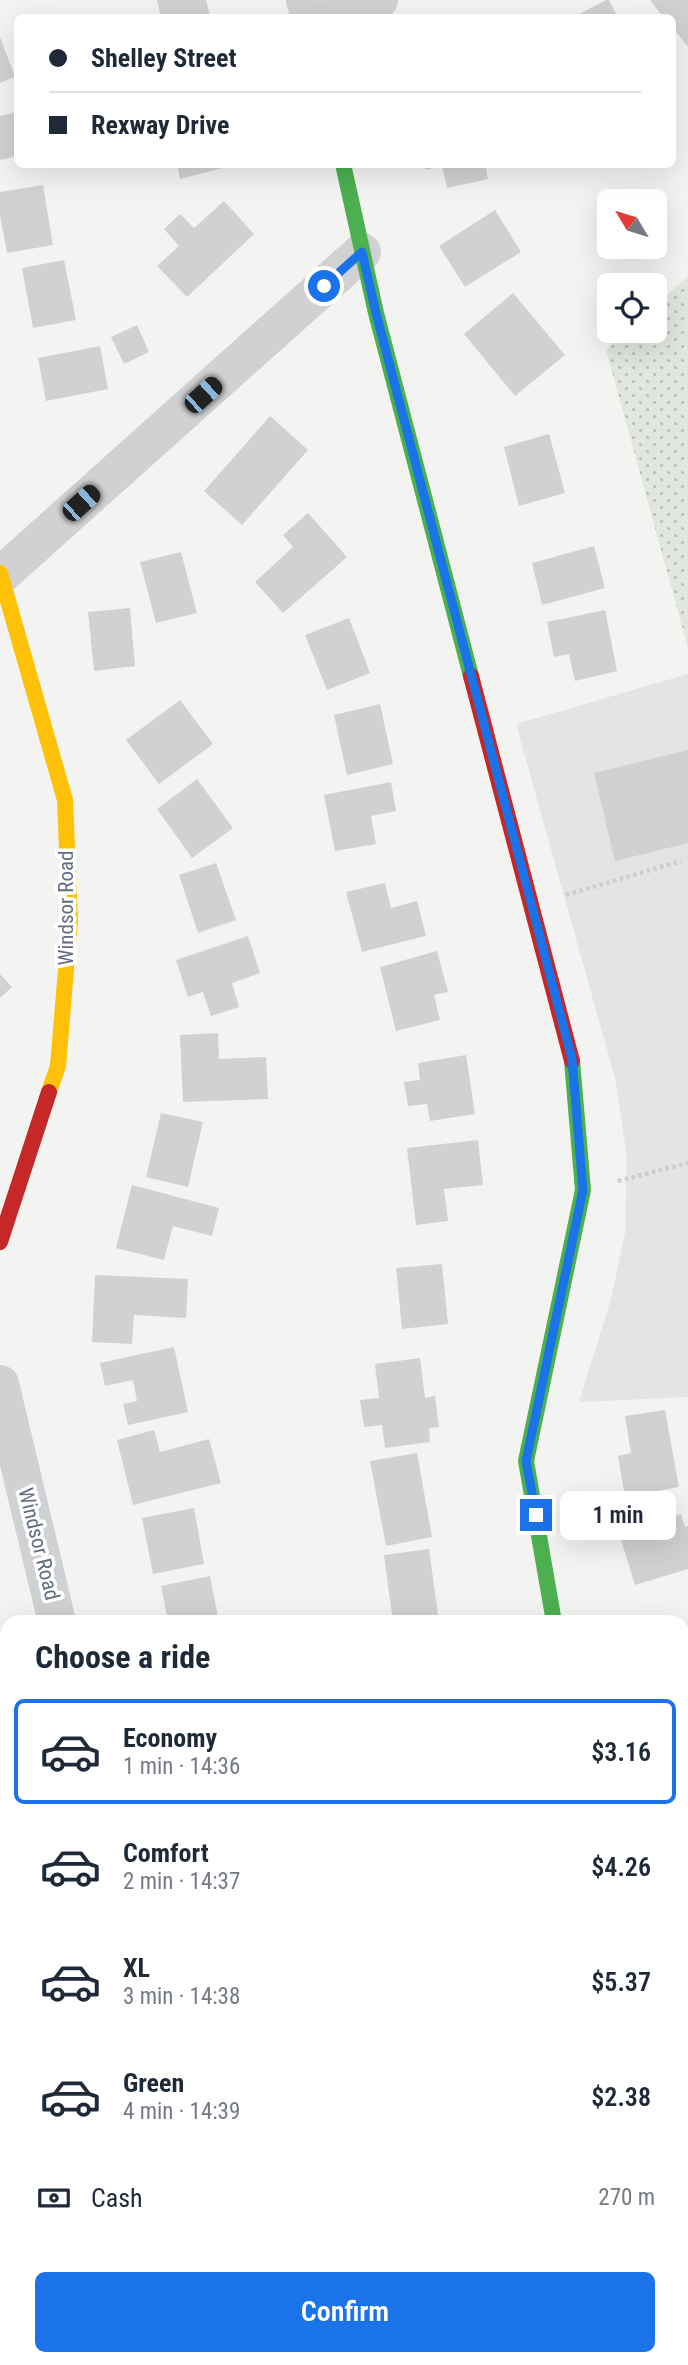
<!DOCTYPE html>
<html lang="en">
<head>
<meta charset="utf-8">
<style>
	:root { --surface:#fff; --page:#f6f6f7; --text:#1f2937; --muted:#747a83; --line:#e0e1e3; --accent:#1a73e8 }
	body { margin:0; font-family:"Roboto Condensed",sans-serif; background:var(--page); color:var(--text); height:100vh; display:flex; flex-direction:column; font-size:26px; white-space:nowrap }
	* { box-sizing:border-box; margin:0 }
	p { font-size:23px; color:var(--muted) }
	.icon { flex:none; width:38px; height:38px; fill:none; stroke:currentColor; stroke-width:2; stroke-linecap:round; stroke-linejoin:round }
	.map { position:relative; flex:1; overflow:hidden }
	.panel { position:absolute; left:0px; top:1615px; width:690px; height:751px; display:flex; flex-direction:column; background:var(--surface); border-radius:21px 21px 0 0; box-shadow:0 7px 28px #0002 }
	.panel>* { flex:none }
	.banner { position:absolute; left:14px; top:14px; width:662px; height:154px; border-radius:10px; box-shadow:0 7px 28px #0002; display:grid; align-content:center; height:154px; padding:0 35px; background:var(--surface) }
	.needle { width:46px; rotate:308deg }
	.fabs { position:absolute; left:597px; top:189px; display:grid; gap:14px }
	.fabs a { display:grid; place-items:center; width:70px; height:70px; border-radius:10px; background:var(--surface); box-shadow:0 7px 28px #0002; font-size:35px }
	.end { position:absolute; width:32px; height:32px; margin:-16px; border:9px solid #1a73e8; background:#fff; box-shadow:0 0 0 4px #fff }
	.from { border-radius:50% }
	.bubble { position:absolute; height:49px; border-radius:10px; background:var(--surface); box-shadow:0 7px 28px #0002; font-size:23px; font-weight:600; line-height:49px; text-align:center }
	.car { position:absolute; width:21px; height:42px; margin:-21px -10px; border-radius:9px; box-shadow:0 0 5px 2px #0007; background:linear-gradient(#222 24%,#8ab4d8 0 40%,#222 0 76%,#8ab4d8 0 86%,#222 0) }
	.banner b { display:flex; align-items:center; gap:24px; height:66px; font-size:26px }
	.banner b+b { border-top:2px solid var(--line) }
	.banner i { width:18px; height:18px; background:var(--text) }
	ul { padding:0; list-style:none }
	li { display:flex; align-items:center; gap:21px; height:105px; margin:0 14px 10px; padding:0 21px; border:4px solid transparent; border-radius:10px }
	li div { flex:1 }
	li b { display:block; font-size:26px }
	li em { font-style:normal; font-weight:600 }
	li.selected { border-color:var(--accent) }
	li>.icon { width:63px; height:63px; stroke-width:1.5 }
	h2 { padding:0 35px; font-size:32px; line-height:84px }
	.pay { display:flex; align-items:center; gap:18px; height:77px; padding:0 35px; font-size:26px }
	.pay p { margin-inline-start:auto }
	.cta { display:flex; gap:14px; margin-top:auto; padding:14px 35px }
	.cta a { flex:1; height:80px; border-radius:10px; background:var(--accent); color:#fff; font-size:28px; font-weight:600; line-height:80px; text-align:center }
	.map>svg:first-child { display:block }
	.built { fill:#e3e4e3 }
	.grass { fill:url(#grass-dots) }
	.building { fill:#d0d2d2 }
	.lines { fill:none; stroke-linecap:round; stroke-linejoin:round }
	.path { stroke:#cdcdcd; stroke-width:4.5; stroke-dasharray:3.5 3.5; stroke-linecap:butt }
	.street { stroke:#d0d1d2; stroke-width:38 }
	.fast { stroke:#4caf50; stroke-width:16 }
	.slow { stroke:#ffc107; stroke-width:16 }
	.jam { stroke:#c62828; stroke-width:16 }
	.route { stroke:#1a73e8; stroke-width:9 }
	.labels { text-anchor:middle; dominant-baseline:central; stroke-width:7; stroke-linejoin:round; paint-order:stroke }
	.street-label { font-size:21px; fill:#616d83; stroke:#fff }
</style>
</head>
<body>
<div class="map">
<svg width="688" height="2365" viewBox="0 0 688 2365">
	<defs>
		<pattern id="grass-dots" width="8" height="8" patternUnits="userSpaceOnUse" patternTransform="scale(1.75)"><rect width="8" height="8" fill="#e1e7df"/><path d="M2 2h.1M6 6h.1" fill="none" stroke="#babfba" stroke-width="1.8" stroke-linecap="round"/></pattern>
	</defs>
	<rect width="100%" height="100%" fill="#f3f4f1"/>
	<polygon class="built" points="688,674 688,1397 579,1402 611,1299 625,1233 627,1157 615,1078 516,724"/>
	<polygon class="grass" points="688,276 688,648 606,350 627,331 654,331 655,306"/>
	<g class="building">
		<polygon points="157,0 206,0 210,16 161,18"/>
		<polygon points="606,0 609,0 618,18 572,18"/>
		<polygon points="650,0 688,0 688,47 672,27 672,18 664,18"/>
		<polygon points="0,37 15,77 0,83"/>
		<polygon points="18,112 18,156 0,160 0,116"/>
		<polygon points="177,164 234,164 234,165 180,179"/>
		<polygon points="425,164 485,164 488,179 447,188 442,166 426,170"/>
		<polygon points="43,185 53,245 7,253 0,215 0,192"/>
		<polygon points="224,201 254,234 187,297 157,266 179,246 164,229 180,214 194,228"/>
		<polygon points="495,210 521,252 465,287 439,246"/>
		<polygon points="64,260 76,320 33,328 22,268"/>
		<polygon points="513,293 565,355 515,396 464,334"/>
		<polygon points="137,325 149,352 124,364 111,337"/>
		<polygon points="100,346 108,389 46,401 38,358"/>
		<polygon points="270,416 308,450 242,525 204,491"/>
		<polygon points="549,434 565,493 519,506 504,447"/>
		<polygon points="308,513 347,557 283,613 255,582 293,547 283,535"/>
		<polygon points="594,546 605,588 542,605 532,563"/>
		<polygon points="181,552 197,613 156,623 140,562"/>
		<polygon points="130,608 135,666 94,671 88,612"/>
		<polygon points="605,610 617,671 575,681 569,654 554,657 547,622"/>
		<polygon points="349,618 370,673 327,690 305,635"/>
		<polygon points="180,700 213,744 159,784 126,740"/>
		<polygon points="380,704 393,764 347,775 334,715"/>
		<polygon points="688,750 688,843 615,861 594,773"/>
		<polygon points="197,779 233,828 192,858 157,809"/>
		<polygon points="391,782 396,811 371,816 376,844 335,851 324,795"/>
		<polygon points="216,863 236,920 198,933 179,875"/>
		<polygon points="385,883 391,908 417,901 426,936 362,952 346,892"/>
		<polygon points="248,936 260,973 232,983 239,1007 211,1016 203,992 188,997 176,960"/>
		<polygon points="437,951 448,992 434,995 440,1020 396,1031 380,967"/>
		<polygon points="0,974 12,987 0,998"/>
		<polygon points="218,1033 219,1059 266,1057 268,1099 183,1102 180,1035"/>
		<polygon points="466,1055 475,1114 430,1121 427,1104 408,1106 404,1082 420,1080 418,1063"/>
		<polygon points="161,1113 203,1122 188,1187 146,1177"/>
		<polygon points="478,1140 483,1185 444,1189 448,1221 416,1225 407,1148"/>
		<polygon points="132,1185 219,1208 212,1236 173,1226 164,1260 116,1248"/>
		<polygon points="442,1264 448,1324 402,1329 396,1268"/>
		<polygon points="95,1275 188,1279 186,1318 134,1315 132,1344 92,1342"/>
		<polygon points="174,1347 188,1412 128,1425 123,1404 137,1401 133,1380 105,1386 100,1363"/>
		<polygon points="420,1358 425,1398 435,1396 439,1427 429,1428 430,1442 385,1448 382,1425 364,1427 360,1400 379,1398 375,1364"/>
		<polygon points="665,1410 679,1487 625,1497 618,1456 631,1453 625,1416"/>
		<polygon points="154,1430 160,1452 209,1439 221,1483 133,1505 117,1440"/>
		<polygon points="417,1453 432,1537 386,1546 370,1461"/>
		<polygon points="194,1508 204,1564 153,1574 142,1518"/>
		<polygon points="681,1514 685,1527 688,1526 688,1569 635,1585 619,1533"/>
		<polygon points="429,1549 439,1622 393,1622 384,1555"/>
		<polygon points="210,1576 219,1622 168,1622 161,1586"/>
		<polygon points="0,1728 7,1762 7,1789 0,1790"/>
		<polygon points="688,1740 688,1800 682,1802 682,1741"/>
		<polygon points="7,1802 7,1865 0,1867 0,1804"/>
		<polygon points="7,1886 7,1925 6,1925 0,1887"/>
		<polygon points="688,2311 688,2365 673,2365 669,2360 661,2365 656,2365 652,2359 682,2359 682,2315"/>
	</g>
	<g class="lines">
		<g class="path">
			<polyline points="566,895 681,861"/>
			<polyline points="618,1181 688,1163"/>
		</g>
		<g class="street">
			<polyline points="305,0 310,18"/>
			<polyline points="333,18 379,0"/>
			<polyline points="1,575 362,252"/>
			<polyline points="0,1384 57,1622"/>
			<polyline points="682,1663 688,1662"/>
			<polyline points="682,2055 688,2066"/>
		</g>
		<g class="fast">
			<polyline points="343,164 376,313 471,676"/>
			<polyline points="554,1622 526,1461 583,1190 572,1061"/>
			<polyline points="69,2359 93,2365"/>
		</g>
		<g class="slow">
			<polyline points="0,573 65,800 70,921 58,1066 49,1092"/>
			<polyline points="682,2226 688,2224"/>
			<polyline points="0,2318 7,2322"/>
			<polyline points="404,2365 418,2359"/>
		</g>
		<g class="jam">
			<polyline points="471,676 572,1061"/>
			<polyline points="0,1242 49,1092"/>
		</g>
	</g>
	<g class="lines">
		<polyline class="route" points="324,286 362,252 376,313 572,1059 583,1190 526,1461 536,1515"/>
	</g>
	<g class="labels">
		<g class="street-label">
			<text transform="translate(66 908) rotate(-90)">Windsor Road</text>
			<text transform="translate(39 1544) rotate(76)">Windsor Road</text>
		</g>
	</g>
</svg>
<div class="fabs">
<a><svg class="needle" viewBox="-14 -14 28 28"><path d="M0-13l5 13h-10z" fill="#e53935"/><path d="M0 13l5-13h-10z" fill="#747a83"/></svg></a>
<a><svg class="icon" aria-label="locate" viewBox="0 0 24 24"><circle cx="12" cy="12" r="6"/><path d="M12 2v4M12 18v4M2 12h4M18 12h4"/></svg></a>
</div>
<i class="end from" style="left:324px;top:286px"></i>
<i class="end" style="left:536px;top:1515px"></i>
<div class="bubble" style="left:560px;top:1491px;width:116px">1 min</div>
<i class="car" style="left:203px;top:395px;rotate:48deg"></i>
<i class="car" style="left:81px;top:503px;rotate:48deg"></i>
<div class="banner">
<b><i class="from"></i>Shelley Street</b>
<b><i></i>Rexway Drive</b>
</div>
<section class="panel">
<h2>Choose a ride</h2>
<ul>
<li class="selected"><svg class="icon" aria-label="car" viewBox="0 0 24 24"><path d="M5 17H2v-5l4-1 3-4h7l3 4 3 1v5h-3M9 17h6M6 11h13"/><circle cx="7" cy="17" r="2"/><circle cx="17" cy="17" r="2"/></svg><div><b>Economy</b><p>1 min · 14:36</p></div><em>$3.16</em></li>
<li><svg class="icon" aria-label="car" viewBox="0 0 24 24"><path d="M5 17H2v-5l4-1 3-4h7l3 4 3 1v5h-3M9 17h6M6 11h13"/><circle cx="7" cy="17" r="2"/><circle cx="17" cy="17" r="2"/></svg><div><b>Comfort</b><p>2 min · 14:37</p></div><em>$4.26</em></li>
<li><svg class="icon" aria-label="car" viewBox="0 0 24 24"><path d="M5 17H2v-5l4-1 3-4h7l3 4 3 1v5h-3M9 17h6M6 11h13"/><circle cx="7" cy="17" r="2"/><circle cx="17" cy="17" r="2"/></svg><div><b>XL</b><p>3 min · 14:38</p></div><em>$5.37</em></li>
<li><svg class="icon" aria-label="car" viewBox="0 0 24 24"><path d="M5 17H2v-5l4-1 3-4h7l3 4 3 1v5h-3M9 17h6M6 11h13"/><circle cx="7" cy="17" r="2"/><circle cx="17" cy="17" r="2"/></svg><div><b>Green</b><p>4 min · 14:39</p></div><em>$2.38</em></li>
</ul>
<div class="pay"><svg class="icon" aria-label="cash" viewBox="0 0 24 24"><path d="M3 7h18v10H3z"/><circle cx="12" cy="12" r="2"/></svg>Cash<p>270 m</p></div>
<div class="cta"><a>Confirm</a></div>
</section>
</div>
</body>
</html>
